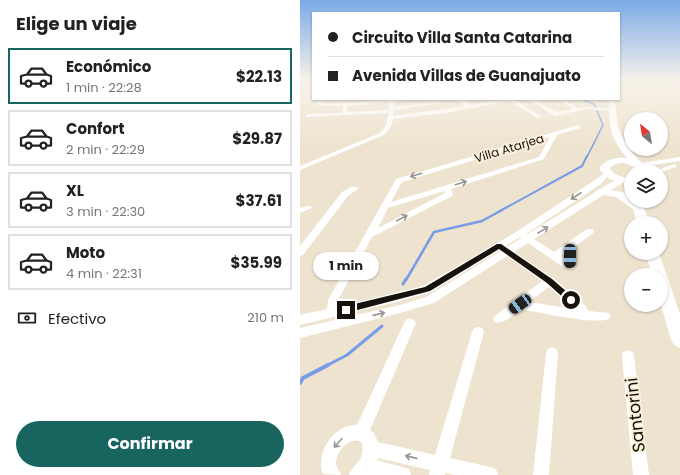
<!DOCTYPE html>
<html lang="es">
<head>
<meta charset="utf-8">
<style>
	:root { --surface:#fff; --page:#f2f2f2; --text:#222; --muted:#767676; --line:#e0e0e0; --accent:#18655f }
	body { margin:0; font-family:Poppins,sans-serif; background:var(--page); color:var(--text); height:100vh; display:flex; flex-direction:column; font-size:15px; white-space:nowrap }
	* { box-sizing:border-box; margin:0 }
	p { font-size:13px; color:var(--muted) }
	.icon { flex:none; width:22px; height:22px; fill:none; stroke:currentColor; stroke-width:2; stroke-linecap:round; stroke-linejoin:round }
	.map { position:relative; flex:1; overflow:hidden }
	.panel { display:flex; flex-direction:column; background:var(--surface); width:300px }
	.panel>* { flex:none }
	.hud { position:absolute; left:12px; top:12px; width:308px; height:88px; border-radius:0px; box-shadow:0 1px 3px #0004; display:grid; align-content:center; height:88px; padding:0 16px; background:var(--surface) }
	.needle { width:26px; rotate:330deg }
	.tools { position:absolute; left:324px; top:112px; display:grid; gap:8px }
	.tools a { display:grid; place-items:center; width:44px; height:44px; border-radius:50%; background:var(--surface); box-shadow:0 1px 3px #0004; font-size:20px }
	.end { position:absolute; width:18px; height:18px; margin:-9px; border:5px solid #17130c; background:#fff; box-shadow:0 0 0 2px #fff }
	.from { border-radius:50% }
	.bubble { position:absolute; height:28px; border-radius:14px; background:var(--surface); box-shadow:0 1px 3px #0004; font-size:13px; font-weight:700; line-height:28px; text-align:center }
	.car { position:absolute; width:12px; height:24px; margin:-12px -6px; border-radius:5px; box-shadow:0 0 3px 1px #0007; background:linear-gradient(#222 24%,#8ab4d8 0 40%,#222 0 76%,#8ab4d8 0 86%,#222 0) }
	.hud b { display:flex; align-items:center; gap:14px; height:38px; font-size:15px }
	.hud b+b { border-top:1px solid var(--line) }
	.hud i { width:10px; height:10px; background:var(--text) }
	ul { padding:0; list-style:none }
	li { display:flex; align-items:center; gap:12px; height:56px; margin:0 8px 6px; padding:0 8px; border:2px solid var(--line); border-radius:0px }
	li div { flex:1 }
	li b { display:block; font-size:15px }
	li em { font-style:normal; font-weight:700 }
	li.selected { border-color:var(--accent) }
	li>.icon { width:36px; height:36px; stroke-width:1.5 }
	h2 { padding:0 16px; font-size:18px; line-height:48px }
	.pay { display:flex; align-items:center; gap:10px; height:44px; padding:0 16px; font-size:15px }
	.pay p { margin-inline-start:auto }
	.cta { display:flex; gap:8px; margin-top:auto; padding:8px 16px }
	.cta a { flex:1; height:46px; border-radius:24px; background:var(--accent); color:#fff; font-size:16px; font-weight:700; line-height:46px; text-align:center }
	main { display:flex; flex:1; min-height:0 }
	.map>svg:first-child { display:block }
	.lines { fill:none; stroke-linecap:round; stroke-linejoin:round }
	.stream-far4 { stroke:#789ce9; stroke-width:1.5 }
	.stream-far3 { stroke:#789ce9; stroke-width:2 }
	.stream-far2 { stroke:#789ce9; stroke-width:2.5 }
	.stream-far1 { stroke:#789ce9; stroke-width:3 }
	.stream { stroke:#789ce9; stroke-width:4 }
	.street { fill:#fff; fill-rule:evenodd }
	.secondary { fill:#fff; fill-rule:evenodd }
	.oneway { stroke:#979592 }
	.route { fill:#17130c }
	.labels { text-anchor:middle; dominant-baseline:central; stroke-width:4; stroke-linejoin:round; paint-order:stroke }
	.far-street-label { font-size:12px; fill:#17130c; stroke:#fbf0dc }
	.near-street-label { font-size:17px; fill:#17130c; stroke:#fbf0dc }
</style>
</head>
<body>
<main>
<section class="panel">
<h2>Elige un viaje</h2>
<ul>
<li class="selected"><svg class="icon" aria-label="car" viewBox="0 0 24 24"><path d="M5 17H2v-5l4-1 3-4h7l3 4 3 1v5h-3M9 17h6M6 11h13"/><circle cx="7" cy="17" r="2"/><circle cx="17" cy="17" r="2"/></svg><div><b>Económico</b><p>1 min · 22:28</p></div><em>$22.13</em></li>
<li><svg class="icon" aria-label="car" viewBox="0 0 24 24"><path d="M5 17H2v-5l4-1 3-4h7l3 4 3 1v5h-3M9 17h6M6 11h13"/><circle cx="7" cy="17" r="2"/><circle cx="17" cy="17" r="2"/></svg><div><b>Confort</b><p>2 min · 22:29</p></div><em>$29.87</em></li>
<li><svg class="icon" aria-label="car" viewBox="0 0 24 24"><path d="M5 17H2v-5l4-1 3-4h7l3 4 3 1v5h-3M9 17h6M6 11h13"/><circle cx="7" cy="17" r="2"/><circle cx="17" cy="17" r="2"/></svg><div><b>XL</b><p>3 min · 22:30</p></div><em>$37.61</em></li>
<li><svg class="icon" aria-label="car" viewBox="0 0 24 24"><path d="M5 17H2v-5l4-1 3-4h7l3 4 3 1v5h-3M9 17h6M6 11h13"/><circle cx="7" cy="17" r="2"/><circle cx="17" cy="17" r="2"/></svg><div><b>Moto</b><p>4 min · 22:31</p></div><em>$35.99</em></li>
</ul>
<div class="pay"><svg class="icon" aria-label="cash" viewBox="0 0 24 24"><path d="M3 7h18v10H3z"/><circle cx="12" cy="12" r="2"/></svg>Efectivo<p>210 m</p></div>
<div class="cta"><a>Confirmar</a></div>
</section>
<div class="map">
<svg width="380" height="475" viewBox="0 0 380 475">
	<rect width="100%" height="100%" fill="#eee3cf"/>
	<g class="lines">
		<g class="stream-far4">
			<polyline points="281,99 294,104 296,107"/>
			<polyline points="287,157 303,125 297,111"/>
		</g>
		<polyline class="stream-far3" points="200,211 282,166 287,156"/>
		<polyline class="stream-far2" points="106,280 134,232 182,221 202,210"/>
		<g class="stream-far1">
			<polyline points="103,284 106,279"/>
			<polyline points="26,366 47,355 82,326"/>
		</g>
		<polyline class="stream" points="0,383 3,378 28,365"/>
		<g class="street">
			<polygon points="0,80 4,80 0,82"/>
			<polygon points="13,84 13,86 0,88 0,86"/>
			<path d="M20 99H26L21 103C52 104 82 99 112 99L94 102V107L139 102 141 103 94 110 93 116 165 106 158 99H163L170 105 203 99H214L242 117 237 118 210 101 145 113 93 119 91 127 84 135 0 170V166L80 133 85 127 89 113 6 117 5 116 8 114 42 113 43 106 18 105 16 102ZM89 102V110L47 112 48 106Z"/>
			<polygon points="228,99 233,99 256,112 273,109 258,99 263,99 278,108 288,107 313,109 315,110 313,111 288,109 255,116"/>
			<path d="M278 125 281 127 280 128 257 135 244 159 151 189 153 194 152 196 72 237 38 300V307L123 286 216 232 295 180 307 171 310 173 301 184 226 234H228L318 178H324V182L234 239 254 252 287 229H293L294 231 293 233 276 246 275 267 274 269H266L228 243 214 252 253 278 286 306 288 311 309 313 311 316 309 319C293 325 239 312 220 309 213 315 204 325 195 322L193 319 195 316 242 281 207 256 134 303 100 313 0 338V328L100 305 126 297 201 251 200 250 131 292 100 301 0 325V315L27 309 28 300 96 179ZM250 137 239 157 91 202 102 182ZM144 191 145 193 78 228 88 208ZM220 237 221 238 207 247 205 246ZM266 253V259L261 256ZM249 287 274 309 229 302Z"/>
			<polygon points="380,157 380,161 341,167 338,165 341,163"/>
			<polygon points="374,164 376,165 376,167 361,172 361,171 355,171"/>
			<polygon points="51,187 57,187 58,189 48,196 3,255 0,256 0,246 42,192"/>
			<polygon points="8,206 11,206 12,208 0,213 0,208"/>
			<path d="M110 318 114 320 116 323 70 430 74 433 78 442 135 455 172 332 174 328 178 327 182 328 184 332 150 458 190 467 196 469 198 475H154L146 473 145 475H129L130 470 78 458 77 460 109 469 111 475H49C55 461 65 462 62 443 51 434 36 451 36 463 36 467 40 471 41 475L23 474C15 454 33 424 57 425L104 323 106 320Z"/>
			<polygon points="252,347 256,349 258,353 249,475 233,475 246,353 248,349"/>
			<polygon points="328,350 333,352 334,356 349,475 333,475 322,356 323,352"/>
		</g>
		<g class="secondary">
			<path d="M309 99H315C317 127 319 138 338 159 342 164 349 166 353 171 350 171 346 172 343 171 331 168 323 156 310 168 313 176 323 177 331 178V184L309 179 300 170V167C307 159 316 157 327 158 309 137 309 125 309 99Z"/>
			<polygon points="301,189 323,192 331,197 331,201 342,201 349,223 337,223 333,209 316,197 297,194 296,192 297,190"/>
			<polygon points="345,253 359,253 380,314 380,348 374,345 371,340 361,305 361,275 352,275"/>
		</g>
	</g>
	<defs><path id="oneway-shaft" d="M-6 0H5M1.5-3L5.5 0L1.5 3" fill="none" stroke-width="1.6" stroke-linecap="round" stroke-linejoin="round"/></defs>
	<g class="oneway">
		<use href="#oneway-shaft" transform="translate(116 175) rotate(163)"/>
		<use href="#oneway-shaft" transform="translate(161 183) rotate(-17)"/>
		<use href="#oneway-shaft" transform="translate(276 196) rotate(147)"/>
		<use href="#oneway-shaft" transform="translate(102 218) rotate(-28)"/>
		<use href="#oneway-shaft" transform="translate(243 230) rotate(-32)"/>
		<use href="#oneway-shaft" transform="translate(79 314) rotate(-13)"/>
		<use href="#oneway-shaft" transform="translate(38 443) rotate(132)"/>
		<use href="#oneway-shaft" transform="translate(111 457) rotate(-167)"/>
	</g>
	<linearGradient id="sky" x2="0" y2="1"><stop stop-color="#7baae8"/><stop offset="0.55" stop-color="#f7f2e9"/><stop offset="1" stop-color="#f7f2e9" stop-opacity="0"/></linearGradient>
	<rect width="380" height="146" fill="url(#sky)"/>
	<polygon class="route" points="197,244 201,244 252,279 274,298 274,302 268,302 247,283 199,249 130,291 46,313 41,310 46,306 125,287"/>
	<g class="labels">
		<g class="far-street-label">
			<text transform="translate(209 148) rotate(-17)">Villa Atarjea</text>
		</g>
		<g class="near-street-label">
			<text transform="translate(335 415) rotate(-96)">Santorini</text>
		</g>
	</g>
</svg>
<div class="tools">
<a><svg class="needle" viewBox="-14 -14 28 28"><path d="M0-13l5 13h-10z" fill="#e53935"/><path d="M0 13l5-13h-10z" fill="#767676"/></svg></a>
<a><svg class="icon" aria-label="layers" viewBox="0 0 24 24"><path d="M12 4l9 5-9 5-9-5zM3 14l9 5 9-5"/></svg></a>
<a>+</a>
<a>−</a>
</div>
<i class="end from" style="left:271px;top:300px"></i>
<i class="end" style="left:46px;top:310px"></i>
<div class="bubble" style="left:13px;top:252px;width:66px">1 min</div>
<i class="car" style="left:270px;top:256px;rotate:181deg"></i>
<i class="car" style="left:220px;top:304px;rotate:235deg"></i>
<div class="hud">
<b><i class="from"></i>Circuito Villa Santa Catarina</b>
<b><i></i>Avenida Villas de Guanajuato</b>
</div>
</div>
</main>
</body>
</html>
